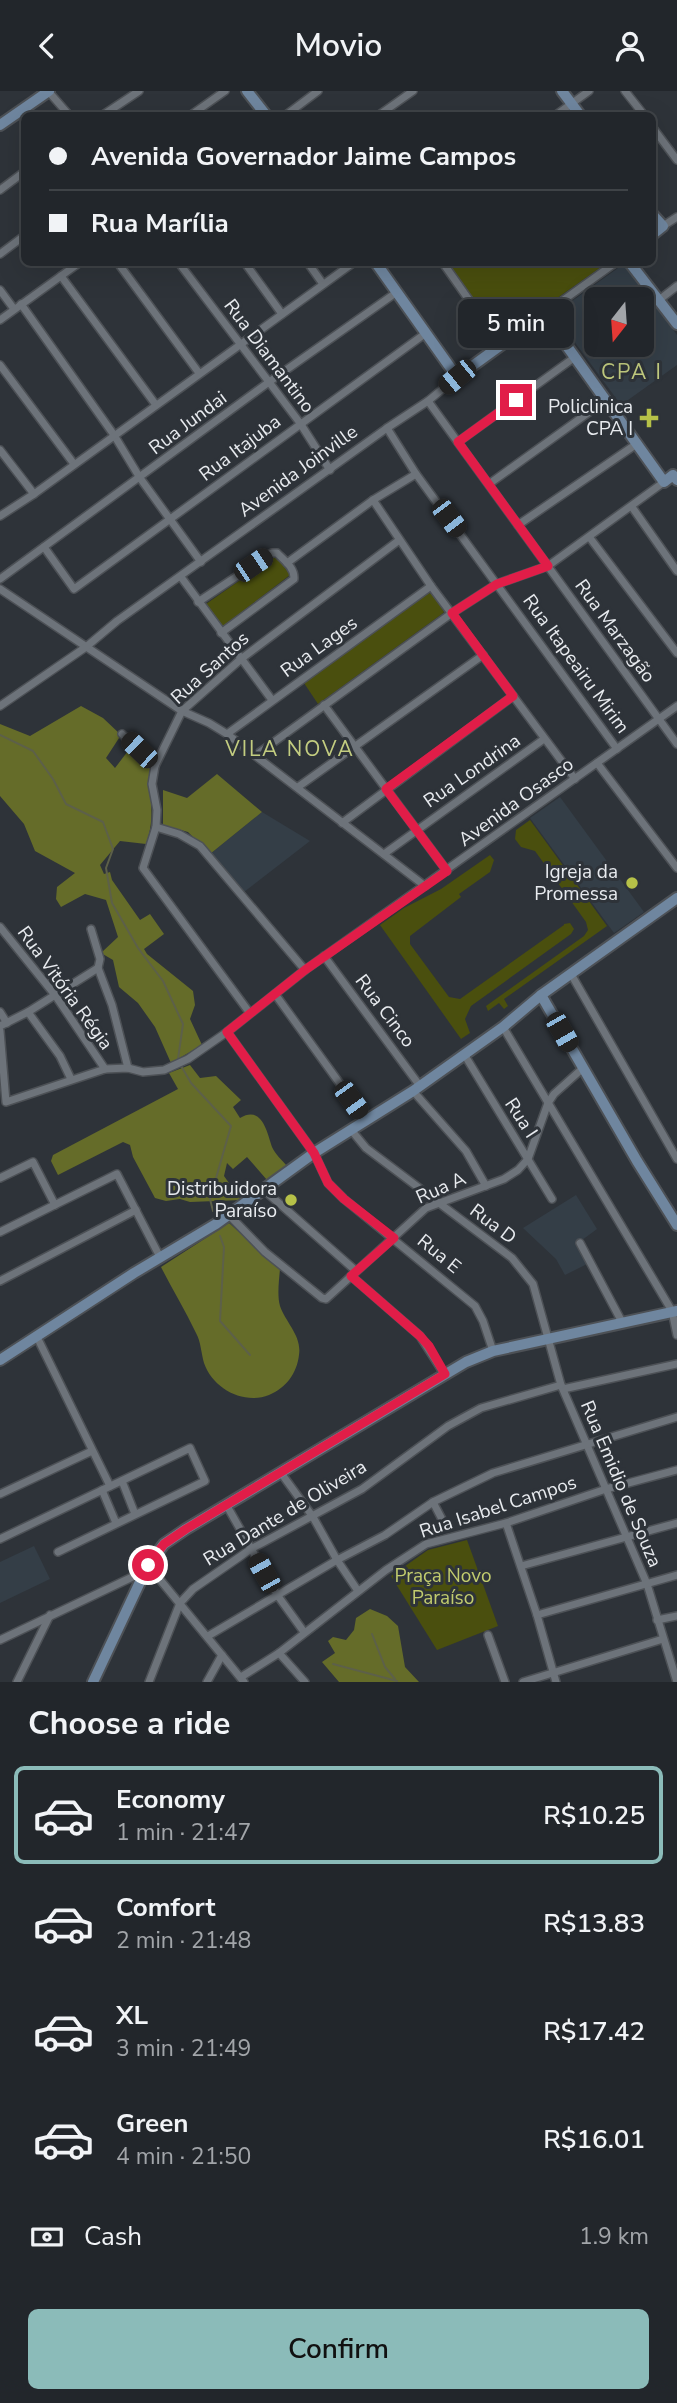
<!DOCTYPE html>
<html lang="en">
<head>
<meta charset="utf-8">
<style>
	:root { --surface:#22262b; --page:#2a2e33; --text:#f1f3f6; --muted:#a2a5a9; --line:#3f4347; --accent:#8bbbb9 }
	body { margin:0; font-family:"Nunito Sans",sans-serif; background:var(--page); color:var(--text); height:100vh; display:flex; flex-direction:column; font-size:26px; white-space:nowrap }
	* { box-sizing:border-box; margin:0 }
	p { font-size:23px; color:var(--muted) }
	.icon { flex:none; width:38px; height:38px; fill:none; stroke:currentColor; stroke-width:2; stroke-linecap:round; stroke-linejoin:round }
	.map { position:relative; height:1591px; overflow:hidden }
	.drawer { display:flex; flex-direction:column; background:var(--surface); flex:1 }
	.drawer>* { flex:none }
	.hud { position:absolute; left:21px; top:21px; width:635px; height:154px; border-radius:10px; box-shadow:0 7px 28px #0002,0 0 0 2px var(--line); display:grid; align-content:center; height:154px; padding:0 28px; background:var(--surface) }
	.needle { width:46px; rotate:197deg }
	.tools { position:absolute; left:584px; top:196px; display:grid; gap:14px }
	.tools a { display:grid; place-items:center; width:70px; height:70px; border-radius:10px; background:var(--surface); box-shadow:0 7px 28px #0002,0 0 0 2px var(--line); font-size:35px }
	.end { position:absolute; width:32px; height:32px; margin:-16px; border:9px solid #e11d48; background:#fff; box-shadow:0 0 0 4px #fff }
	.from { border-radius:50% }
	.bubble { position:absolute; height:49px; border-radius:10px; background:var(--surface); box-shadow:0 7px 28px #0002,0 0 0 2px var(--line); font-size:23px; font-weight:600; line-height:49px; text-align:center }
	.car { position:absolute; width:21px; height:42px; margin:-21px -10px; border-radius:9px; box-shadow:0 0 5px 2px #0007; background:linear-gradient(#222 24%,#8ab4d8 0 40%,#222 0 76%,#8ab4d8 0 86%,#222 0) }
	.hud b { display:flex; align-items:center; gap:24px; height:66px; font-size:26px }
	.hud b+b { border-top:2px solid var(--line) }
	.hud i { width:18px; height:18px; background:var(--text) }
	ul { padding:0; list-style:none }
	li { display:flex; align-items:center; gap:21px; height:98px; margin:0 14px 10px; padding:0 14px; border:4px solid transparent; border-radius:10px }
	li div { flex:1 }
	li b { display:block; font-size:26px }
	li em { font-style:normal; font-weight:600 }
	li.current { border-color:var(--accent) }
	li>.icon { width:63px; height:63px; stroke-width:1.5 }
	h2 { padding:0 28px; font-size:32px; line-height:84px }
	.pay { display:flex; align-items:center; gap:18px; height:77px; padding:0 28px; font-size:26px }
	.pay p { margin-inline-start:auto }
	.primary-button { display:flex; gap:14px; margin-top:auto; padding:14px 28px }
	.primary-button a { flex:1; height:80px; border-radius:10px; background:var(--accent); color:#111; font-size:28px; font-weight:600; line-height:80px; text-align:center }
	header { display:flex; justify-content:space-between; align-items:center; height:91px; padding:0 28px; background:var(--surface); font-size:32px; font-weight:600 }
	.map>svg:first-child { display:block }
	.built { fill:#343e47; fill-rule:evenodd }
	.green { fill:#4a4f0e }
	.forest { fill:#656c29 }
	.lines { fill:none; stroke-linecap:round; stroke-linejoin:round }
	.stream { stroke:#5d6049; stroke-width:2 }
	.street-casing { stroke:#4d5156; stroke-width:10 }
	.secondary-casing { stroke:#4d5156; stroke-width:14 }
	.street { stroke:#6d737a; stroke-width:7 }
	.secondary { stroke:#6f869f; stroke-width:10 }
	.route { stroke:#e11d48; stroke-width:9 }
	.poi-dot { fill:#b6c148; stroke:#2e3339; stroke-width:2.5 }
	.labels { text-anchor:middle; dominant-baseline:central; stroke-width:6; stroke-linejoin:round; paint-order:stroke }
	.street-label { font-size:19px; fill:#e8ebef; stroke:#2e3339 }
	.poi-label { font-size:19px; fill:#e8ebef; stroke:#2e3339; text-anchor:end }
	.park-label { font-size:19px; fill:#c2cc6e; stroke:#2e3339 }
	.neighbourhood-label { font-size:21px; letter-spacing:2px; fill:#c3cd80; stroke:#2e3339 }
</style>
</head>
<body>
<header><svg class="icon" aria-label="back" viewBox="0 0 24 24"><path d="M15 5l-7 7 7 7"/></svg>Movio<svg class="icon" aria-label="person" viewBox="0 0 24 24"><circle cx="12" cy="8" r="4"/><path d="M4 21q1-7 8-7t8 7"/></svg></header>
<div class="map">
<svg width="677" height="1591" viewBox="0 0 677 1591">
	<rect width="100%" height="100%" fill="#2e3339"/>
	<g class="built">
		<path d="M625 172 677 244V274L621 314 554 223ZM597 208H642V254H597Z"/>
		<polygon points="560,706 644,821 614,842 530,727"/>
		<polygon points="262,721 310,750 244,801 210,763"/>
		<polygon points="576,1104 597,1138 578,1152 587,1173 565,1184 556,1168 523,1137"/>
		<polygon points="34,1455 50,1488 0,1512 0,1471"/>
	</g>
	<g class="green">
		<polygon points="447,172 607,172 502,246"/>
		<polygon points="276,464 290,484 222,536 206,513"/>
		<polygon points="429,502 433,504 444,521 442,523 318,613 304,592"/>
		<polygon points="530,729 607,835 504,908 508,915 504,918 499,912 488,920 486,915 584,845 588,839 586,831 535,760 521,756 515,748 516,739"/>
		<polygon points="490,764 494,769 490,781 459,803 461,806 410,845 410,853 449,906 460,908 564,834 564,833 570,832 574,838 571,843 471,915 465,928 470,942 461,948 380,834 404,817 441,798"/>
		<polygon points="467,1449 498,1535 437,1559 391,1485 428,1459"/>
	</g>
	<g class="forest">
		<path d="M81 615 103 627 121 644 106 667 115 677 131 656 152 675C147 704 157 724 146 753L120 750 100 774 104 783 110 781 112 789 140 829 150 823 164 843 144 858 147 863 193 900 195 914 190 928 202 954 171 972 155 936 138 912 119 896 113 869 101 862 118 846 106 809 85 803 61 816 56 808 57 796 75 782 35 760 24 733 0 705V633L30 645Z"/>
		<polygon points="217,683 262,721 210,763 188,741 163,734 163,699 187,707"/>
		<path d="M190 974 200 987 216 985 241 1009 233 1016 240 1027C262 1014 267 1041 272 1056 275 1063 282 1069 287 1075L267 1089 247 1066 233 1078 227 1072 224 1085 241 1109 190 1111 180 1108 166 1110 155 1107 133 1066 130 1054 123 1051 58 1084 51 1070 53 1064 178 998 169 982Z"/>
		<path d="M229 1132 280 1178C279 1189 277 1205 280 1215 286 1232 302 1245 299 1264 297 1282 286 1297 269 1304 244 1314 213 1298 204 1272 201 1262 201 1251 196 1242 185 1219 172 1198 161 1176Z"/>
		<polygon points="370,1518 387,1525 398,1535 405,1576 419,1591 339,1591 322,1571 335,1562 328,1550 333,1546 346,1549 354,1539 356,1527"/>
	</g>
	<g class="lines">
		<g class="stream">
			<polyline points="0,644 33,660 53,688 66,713 103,731 113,758 106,777 112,812 138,857 163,890 183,933 178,968"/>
			<polyline points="180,973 191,992 231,1035 210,1108 213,1120"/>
			<polyline points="220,1145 224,1156 220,1230 250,1264"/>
			<polyline points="372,1543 385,1576 395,1588"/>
			<polyline points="333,1573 397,1590"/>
		</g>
		<defs>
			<g id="street">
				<polyline points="48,0 69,24"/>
				<polyline points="625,0 644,24"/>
				<polyline points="103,24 139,0"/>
				<polyline points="191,24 225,0"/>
				<polyline points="286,24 318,0"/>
				<polyline points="379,24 413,0"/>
				<polyline points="556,24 589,0"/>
				<polyline points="653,37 677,69"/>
				<polyline points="0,99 24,81"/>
				<polyline points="663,135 677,126"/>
				<polyline points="0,163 24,145"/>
				<polyline points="118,172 199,282"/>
				<polyline points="179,172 300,332 330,379"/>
				<polyline points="245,172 282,223"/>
				<polyline points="308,172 323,193"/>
				<polyline points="443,172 500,253"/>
				<polyline points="61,185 156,314"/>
				<polyline points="0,199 14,218"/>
				<polyline points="659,209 677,195"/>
				<polyline points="21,213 114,344 140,387 201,471"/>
				<polyline points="544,223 615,172"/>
				<polyline points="0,229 79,172"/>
				<polyline points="0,274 74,373"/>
				<polyline points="428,310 677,653"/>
				<polyline points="387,337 416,383 617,658"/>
				<polyline points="458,351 575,266"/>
				<polyline points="0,359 34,403"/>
				<polyline points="489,393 606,309"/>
				<polyline points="373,409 431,495 575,688"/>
				<polyline points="632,416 677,480"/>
				<polyline points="0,425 34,403 353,172"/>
				<polyline points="518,434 638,352"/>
				<polyline points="590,447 677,562"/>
				<polyline points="44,456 74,498 426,242"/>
				<polyline points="287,472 373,409 416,383"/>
				<polyline points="181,486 272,609"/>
				<polyline points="0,488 269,291 397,201"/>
				<polyline points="0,498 182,620 209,632 227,643 425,795"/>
				<path d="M198 511 272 462H277C284 469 295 477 294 488L221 542"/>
				<polyline points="324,614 447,780"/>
				<polyline points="0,615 86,556 117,530 387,337 428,310 457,286"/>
				<polyline points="122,643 155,675"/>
				<polyline points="227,643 431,495"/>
				<polyline points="256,664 452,522 497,493 548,475 664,391"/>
				<polyline points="597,672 677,777"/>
				<polyline points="298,696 483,564"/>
				<polyline points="342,732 513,605"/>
				<polyline points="156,736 179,743 200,755 305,879"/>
				<polyline points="384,763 544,648"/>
				<polyline points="0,836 55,904 105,978"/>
				<polyline points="91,838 100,868 98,877 112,914 128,977"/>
				<polyline points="324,865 420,995"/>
				<polyline points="571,883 677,1068"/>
				<polyline points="275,903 367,1030"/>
				<polyline points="0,921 7,932"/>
				<polyline points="28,921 60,965 71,988"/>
				<polyline points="249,921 143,777 156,736 157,719 152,693 155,675 182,620 241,568 398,450"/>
				<polyline points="0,935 28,921 98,877"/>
				<polyline points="503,936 656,1193 672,1220 677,1244"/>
				<polyline points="0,940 6,1011 105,978 128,977 143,981 164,979 188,968 227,941 305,879 677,615"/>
				<polyline points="227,941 314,1062 328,1092 344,1108 475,1215 483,1230 493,1260"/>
				<polyline points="464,963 552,1108"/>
				<polyline points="413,1000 466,1060 486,1095"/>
				<polyline points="352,1040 366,1057 512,1167 533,1193 561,1294 647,1493 677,1591"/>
				<polyline points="0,1087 33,1071 55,1114"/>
				<polyline points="264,1099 356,1180"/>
				<polyline points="229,1124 265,1161 322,1207 326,1208 426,1117 504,1088 518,1079 528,1068 548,1012 554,1003 583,977"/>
				<polyline points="0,1141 117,1083 160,1166"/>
				<polyline points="580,1152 622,1231"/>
				<polyline points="351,1185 420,1245 445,1284"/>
				<polyline points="0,1190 136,1119"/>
				<polyline points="37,1246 110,1395"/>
				<polyline points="563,1298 677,1273"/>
				<polyline points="281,1382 313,1426 337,1469 358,1500"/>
				<polyline points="122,1390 135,1423"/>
				<polyline points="102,1399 116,1432"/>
				<polyline points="0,1403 92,1360"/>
				<polyline points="433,1411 445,1434"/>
				<polyline points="227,1415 278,1505 304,1541"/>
				<polyline points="506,1432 537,1524 556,1591"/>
				<polyline points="0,1448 190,1357 205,1390 58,1461"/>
				<polyline points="148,1474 244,1591"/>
				<polyline points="521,1475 677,1432"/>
				<polyline points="537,1524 677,1484"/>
				<polyline points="657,1529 677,1525"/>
				<polyline points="488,1544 505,1591"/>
				<polyline points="208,1545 337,1469 385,1444 433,1411 493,1382 677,1326"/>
				<polyline points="0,1549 145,1480"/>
				<polyline points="279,1562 305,1591"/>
				<polyline points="241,1586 279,1562 386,1479 426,1453 506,1432 606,1398 677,1379"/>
				<polyline points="17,1591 50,1524"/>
				<polyline points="149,1591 180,1512 193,1498 251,1458 362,1398 448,1335 481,1317 561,1294"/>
				<polyline points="207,1591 222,1564"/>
				<polyline points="523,1591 663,1548"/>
			</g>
			<g id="secondary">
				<polyline points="247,0 266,24"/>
				<polyline points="562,0 580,24"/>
				<polyline points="0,34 49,0"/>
				<polyline points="653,124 663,135 653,143"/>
				<polyline points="376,172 457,286 544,223 664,391 673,384 677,389"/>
				<polyline points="630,172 677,233"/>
				<polyline points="541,904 637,1070 677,1134"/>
				<polyline points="0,1269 134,1182 216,1133 314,1062 413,1000 503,936 541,904 677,807"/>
				<polyline points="93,1591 148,1474 164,1453 186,1438 466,1271 493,1260 677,1220"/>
			</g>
		</defs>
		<use href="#street" class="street-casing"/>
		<use href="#secondary" class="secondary-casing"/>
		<use href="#street" class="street"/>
		<use href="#secondary" class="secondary"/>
	</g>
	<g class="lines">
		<polyline class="route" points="148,1474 164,1453 186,1438 445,1283 429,1255 420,1245 351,1185 394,1147 344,1108 328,1092 314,1062 227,941 305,879 447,780 386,698 513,605 452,522 497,493 548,475 458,351 516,309"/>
	</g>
	<g class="poi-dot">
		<path d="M645.5 316.5h7v7h7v7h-7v7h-7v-7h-7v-7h7z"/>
		<circle cx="632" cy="792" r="7"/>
		<circle cx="291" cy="1109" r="7"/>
	</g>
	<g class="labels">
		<g class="street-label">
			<text transform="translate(269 265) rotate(53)">Rua Diamantino</text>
			<text transform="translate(188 332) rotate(-37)">Rua Jundai</text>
			<text transform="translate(240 357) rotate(-37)">Rua Itajuba</text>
			<text transform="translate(298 380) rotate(-36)">Avenida Joinville</text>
			<text transform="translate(615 540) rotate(54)">Rua Marzagão</text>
			<text transform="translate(319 556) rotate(-36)">Rua Lages</text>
			<text transform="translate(576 573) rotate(54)">Rua Itapeairu Mirim</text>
			<text transform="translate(210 577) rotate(-42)">Rua Santos</text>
			<text transform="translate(472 680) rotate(-35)">Rua Londrina</text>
			<text transform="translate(516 711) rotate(-36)">Avenida Osasco</text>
			<text transform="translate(65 897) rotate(54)">Rua Vitória Régia</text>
			<text transform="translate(385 920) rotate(53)">Rua Cinco</text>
			<text transform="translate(521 1027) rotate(57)">Rua I</text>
			<text transform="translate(441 1097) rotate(-24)">Rua A</text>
			<text transform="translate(493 1133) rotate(37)">Rua D</text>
			<text transform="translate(439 1163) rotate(39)">Rua E</text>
			<text transform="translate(621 1393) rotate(67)">Rua Emidio de Souza</text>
			<text transform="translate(498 1416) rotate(-18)">Rua Isabel Campos</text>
			<text transform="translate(285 1422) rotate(-31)">Rua Dante de Oliveira</text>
		</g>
		<g class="poi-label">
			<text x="633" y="316">Policlinica<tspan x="633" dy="22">CPA I</tspan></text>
			<text x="618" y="781">Igreja da<tspan x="618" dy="22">Promessa</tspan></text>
			<text x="277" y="1098">Distribuidora<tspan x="277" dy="22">Paraíso</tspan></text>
		</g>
		<g class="park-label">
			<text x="443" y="1485">Praça Novo<tspan x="443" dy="22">Paraíso</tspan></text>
		</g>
		<g class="neighbourhood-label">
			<text x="632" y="281">CPA I</text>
			<text x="290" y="658">VILA NOVA</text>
		</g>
	</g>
</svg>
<div class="tools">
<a><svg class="needle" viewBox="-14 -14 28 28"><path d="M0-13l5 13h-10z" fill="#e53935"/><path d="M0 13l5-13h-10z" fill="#a2a5a9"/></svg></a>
</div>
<i class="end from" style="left:148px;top:1474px"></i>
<i class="end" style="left:516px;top:309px"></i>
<div class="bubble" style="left:458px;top:208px;width:116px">5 min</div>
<i class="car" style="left:457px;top:286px;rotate:231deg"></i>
<i class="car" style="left:449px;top:427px;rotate:143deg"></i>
<i class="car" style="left:253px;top:474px;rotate:56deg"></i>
<i class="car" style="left:139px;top:659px;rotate:314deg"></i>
<i class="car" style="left:562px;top:941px;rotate:150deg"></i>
<i class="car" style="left:351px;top:1009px;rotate:144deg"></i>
<i class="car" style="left:264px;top:1482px;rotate:331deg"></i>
<div class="hud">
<b><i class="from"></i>Avenida Governador Jaime Campos</b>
<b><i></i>Rua Marília</b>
</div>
</div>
<section class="drawer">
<h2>Choose a ride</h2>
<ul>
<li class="current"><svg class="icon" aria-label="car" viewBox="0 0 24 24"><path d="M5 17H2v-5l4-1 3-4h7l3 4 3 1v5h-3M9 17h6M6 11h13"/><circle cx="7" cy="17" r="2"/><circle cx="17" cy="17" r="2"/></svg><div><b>Economy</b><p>1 min · 21:47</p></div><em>R$10.25</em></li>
<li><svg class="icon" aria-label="car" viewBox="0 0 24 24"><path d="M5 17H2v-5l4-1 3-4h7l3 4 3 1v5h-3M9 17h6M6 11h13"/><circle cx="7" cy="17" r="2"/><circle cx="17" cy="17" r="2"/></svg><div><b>Comfort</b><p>2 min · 21:48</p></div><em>R$13.83</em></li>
<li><svg class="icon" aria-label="car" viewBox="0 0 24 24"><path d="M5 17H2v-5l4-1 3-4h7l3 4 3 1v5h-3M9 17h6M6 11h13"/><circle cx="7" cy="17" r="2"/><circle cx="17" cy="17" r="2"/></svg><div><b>XL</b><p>3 min · 21:49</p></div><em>R$17.42</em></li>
<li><svg class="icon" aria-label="car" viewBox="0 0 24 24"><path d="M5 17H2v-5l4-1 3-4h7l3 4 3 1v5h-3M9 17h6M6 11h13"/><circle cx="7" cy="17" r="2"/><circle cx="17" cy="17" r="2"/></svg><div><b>Green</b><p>4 min · 21:50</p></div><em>R$16.01</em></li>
</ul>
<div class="pay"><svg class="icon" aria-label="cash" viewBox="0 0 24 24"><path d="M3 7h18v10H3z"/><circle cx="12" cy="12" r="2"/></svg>Cash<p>1.9 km</p></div>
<div class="primary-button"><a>Confirm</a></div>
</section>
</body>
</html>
